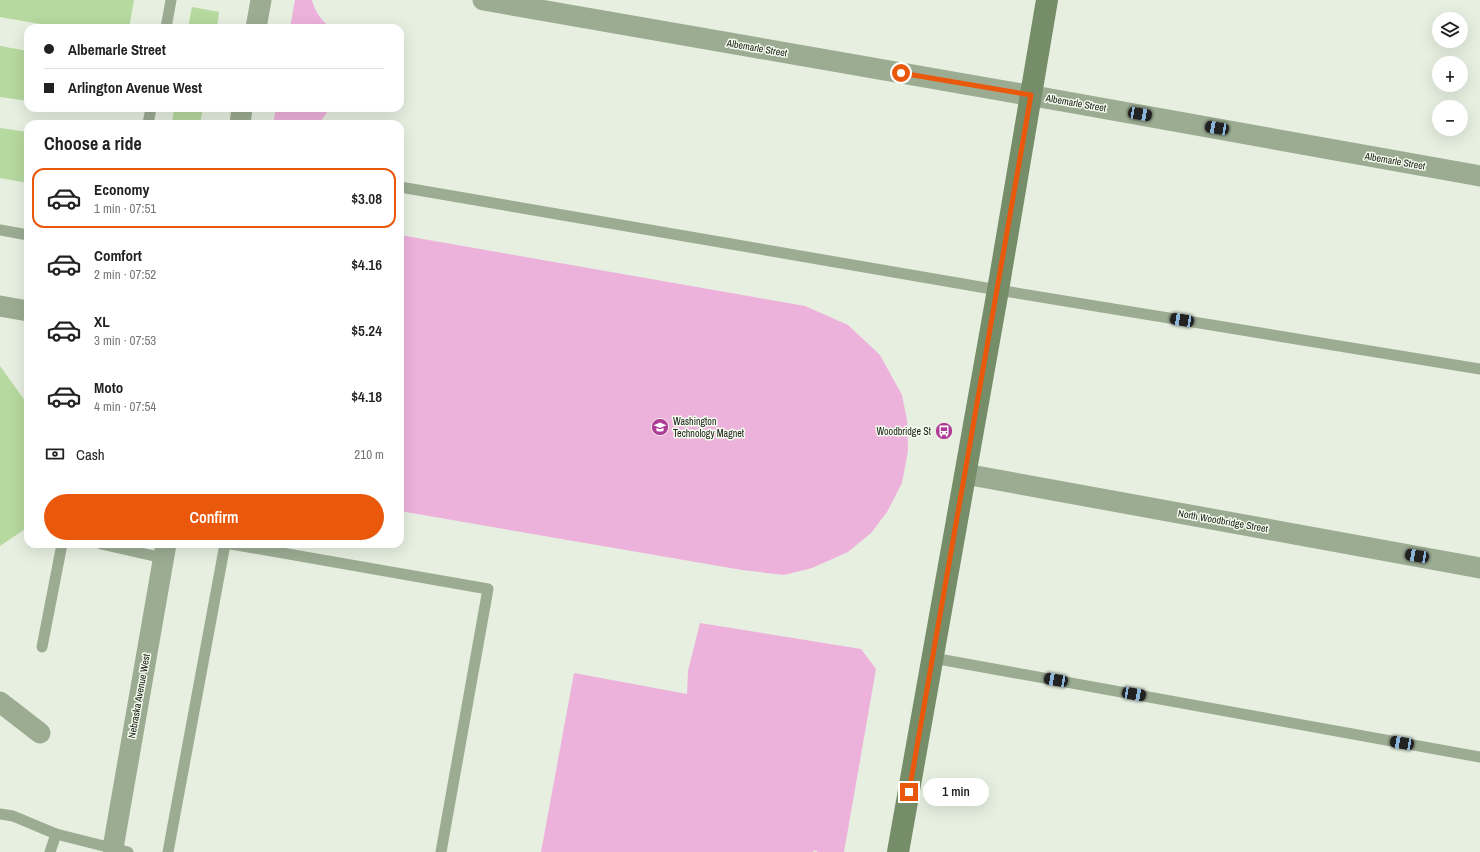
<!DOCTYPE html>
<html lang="en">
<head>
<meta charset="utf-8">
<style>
	:root { --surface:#fff; --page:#f6f6f6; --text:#222; --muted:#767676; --line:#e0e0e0; --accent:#ea580c }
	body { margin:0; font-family:"Archivo Narrow",sans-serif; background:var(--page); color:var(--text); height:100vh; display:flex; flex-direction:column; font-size:15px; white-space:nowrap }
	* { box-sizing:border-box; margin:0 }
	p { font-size:13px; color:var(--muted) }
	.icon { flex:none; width:22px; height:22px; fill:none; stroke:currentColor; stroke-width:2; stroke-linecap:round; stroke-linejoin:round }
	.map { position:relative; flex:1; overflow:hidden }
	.sheet { position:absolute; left:24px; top:120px; width:380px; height:428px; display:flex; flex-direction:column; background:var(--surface); border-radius:12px; box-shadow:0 4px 16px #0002 }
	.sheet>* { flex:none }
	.top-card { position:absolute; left:24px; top:24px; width:380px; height:88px; border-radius:12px; box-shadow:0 4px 16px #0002; display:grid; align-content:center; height:88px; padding:0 20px; background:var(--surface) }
	.buttons { position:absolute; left:1432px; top:12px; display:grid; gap:8px }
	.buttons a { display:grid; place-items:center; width:36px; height:36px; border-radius:50%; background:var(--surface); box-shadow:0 4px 16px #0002; font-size:20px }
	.end { position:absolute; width:18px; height:18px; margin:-9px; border:5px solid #ea580c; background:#fff; box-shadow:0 0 0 2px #fff }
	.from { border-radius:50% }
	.bubble { position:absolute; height:28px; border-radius:14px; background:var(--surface); box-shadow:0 4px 16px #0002; font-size:13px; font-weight:600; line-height:28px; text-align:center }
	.car { position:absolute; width:12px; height:24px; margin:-12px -6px; border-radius:5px; box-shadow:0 0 3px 1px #0007; background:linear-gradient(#222 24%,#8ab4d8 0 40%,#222 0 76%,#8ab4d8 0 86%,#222 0) }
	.top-card b { display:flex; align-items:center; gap:14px; height:38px; font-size:15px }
	.top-card b+b { border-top:1px solid var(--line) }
	.top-card i { width:10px; height:10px; background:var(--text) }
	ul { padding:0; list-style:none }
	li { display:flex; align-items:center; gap:12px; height:60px; margin:0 8px 6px; padding:0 12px; border:2px solid transparent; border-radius:12px }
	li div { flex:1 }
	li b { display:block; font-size:15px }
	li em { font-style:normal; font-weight:600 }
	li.on { border-color:var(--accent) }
	li>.icon { width:36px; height:36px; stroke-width:1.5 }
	h2 { padding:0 20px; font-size:18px; line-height:48px }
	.pay { display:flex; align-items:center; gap:10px; height:44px; padding:0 20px; font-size:15px }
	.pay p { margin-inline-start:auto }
	.action { display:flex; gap:8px; margin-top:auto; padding:8px 20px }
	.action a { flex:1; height:46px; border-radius:24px; background:var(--accent); color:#fff; font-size:16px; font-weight:600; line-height:46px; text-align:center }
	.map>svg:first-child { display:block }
	.green { fill:#edb2dc }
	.building { fill:#b6d99f }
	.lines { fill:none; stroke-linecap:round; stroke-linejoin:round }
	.lane { stroke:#9cac93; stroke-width:11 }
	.street { stroke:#9cac93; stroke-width:21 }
	.secondary { stroke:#768d69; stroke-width:22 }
	.route { stroke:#ea580c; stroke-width:5 }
	.labels { text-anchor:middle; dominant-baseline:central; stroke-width:3; stroke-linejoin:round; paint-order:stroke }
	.street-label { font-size:10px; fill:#191c17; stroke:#f3fced }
	.poi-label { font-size:10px; fill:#191c17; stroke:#f3fced; text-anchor:start }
</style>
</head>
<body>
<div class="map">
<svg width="1480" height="852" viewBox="0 0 1480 852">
	<rect width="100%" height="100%" fill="#e6efe0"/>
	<g class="green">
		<path d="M295 0H312C315 12 321 20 331 28H290Z"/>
		<polygon points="276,108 330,108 319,124 273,124"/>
		<polygon points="400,235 805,306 848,325 880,355 902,395 907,420 908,451 902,483 887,512 871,533 848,552 812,568 784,575 742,570 400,511"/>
		<polygon points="700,623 861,649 876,669 844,852 818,852 814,850 813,852 541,852 574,673 687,694 688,671"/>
	</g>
	<g class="building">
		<polygon points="0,0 134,0 129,28 63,28 0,17"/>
		<polygon points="192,7 219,12 217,28 188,28"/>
		<polygon points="0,46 28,51 28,101 0,97"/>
		<polygon points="174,108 203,108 200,124 172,124"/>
		<polygon points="0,128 28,132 28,183 0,178"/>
		<polygon points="0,366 28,405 28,527 0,546"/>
	</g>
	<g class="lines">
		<g class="lane">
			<polyline points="166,28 171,0"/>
			<polyline points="148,124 151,108"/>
			<polyline points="400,187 998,290 1480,369"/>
			<polyline points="0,230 28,235"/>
			<polyline points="101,544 163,558 166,555"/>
			<polyline points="231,544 488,589 441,852"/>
			<polyline points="42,647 62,544"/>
			<polyline points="933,658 1480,757"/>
			<polyline points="0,814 13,816 56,834 128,852"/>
			<polyline points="50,852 56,834"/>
			<polyline points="168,852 225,544"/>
		</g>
		<g class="street">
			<polyline points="483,0 1062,101 1480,176"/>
			<polyline points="256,28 261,0"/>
			<polyline points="240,124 242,108"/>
			<polyline points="0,306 28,311"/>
			<polyline points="965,474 1480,568"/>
			<polyline points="0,702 40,733"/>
			<polyline points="113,848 166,544"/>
		</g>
		<polyline class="secondary" points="898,852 998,290 1047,0"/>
	</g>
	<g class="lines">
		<polyline class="route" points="901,73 1031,95 909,792"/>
	</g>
	<defs>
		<symbol id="school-disc" viewBox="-11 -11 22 22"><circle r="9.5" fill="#ad3b95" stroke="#f3fced"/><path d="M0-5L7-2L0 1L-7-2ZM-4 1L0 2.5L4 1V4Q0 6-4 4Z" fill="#fff"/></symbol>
		<symbol id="bus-disc" viewBox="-11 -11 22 22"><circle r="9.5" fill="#ad3b95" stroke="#f3fced"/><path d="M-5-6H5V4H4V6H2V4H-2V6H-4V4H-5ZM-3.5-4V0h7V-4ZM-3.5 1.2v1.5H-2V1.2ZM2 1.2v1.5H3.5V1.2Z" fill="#fff"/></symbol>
	</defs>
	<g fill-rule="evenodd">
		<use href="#school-disc" x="650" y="417" width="20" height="20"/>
		<use href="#bus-disc" x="934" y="421" width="20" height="20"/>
	</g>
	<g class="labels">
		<g class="street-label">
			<text transform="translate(757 48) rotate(10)">Albemarle Street</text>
			<text transform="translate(1076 103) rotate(10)">Albemarle Street</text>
			<text transform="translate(1395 161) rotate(10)">Albemarle Street</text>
			<text transform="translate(1223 521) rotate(10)">North Woodbridge Street</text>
			<text transform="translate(139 696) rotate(-80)">Nebraska Avenue West</text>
		</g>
		<g class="poi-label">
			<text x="673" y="421">Washington<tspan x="673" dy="12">Technology Magnet</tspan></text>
			<text x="931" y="431" text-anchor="end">Woodbridge St</text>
		</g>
	</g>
</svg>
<div class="buttons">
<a><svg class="icon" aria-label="layers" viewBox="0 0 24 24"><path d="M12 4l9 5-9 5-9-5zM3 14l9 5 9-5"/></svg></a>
<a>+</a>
<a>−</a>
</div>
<i class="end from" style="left:901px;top:73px"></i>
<i class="end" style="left:909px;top:792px"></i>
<div class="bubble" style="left:923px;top:778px;width:66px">1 min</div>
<i class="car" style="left:1140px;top:114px;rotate:100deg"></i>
<i class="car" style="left:1217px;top:128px;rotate:280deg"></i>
<i class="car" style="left:1182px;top:320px;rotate:279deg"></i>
<i class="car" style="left:1417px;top:556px;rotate:280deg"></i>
<i class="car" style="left:1056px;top:680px;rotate:280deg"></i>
<i class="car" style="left:1134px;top:694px;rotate:100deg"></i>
<i class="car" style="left:1402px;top:743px;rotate:280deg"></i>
<div class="top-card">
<b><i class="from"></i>Albemarle Street</b>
<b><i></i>Arlington Avenue West</b>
</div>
<section class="sheet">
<h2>Choose a ride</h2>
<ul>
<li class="on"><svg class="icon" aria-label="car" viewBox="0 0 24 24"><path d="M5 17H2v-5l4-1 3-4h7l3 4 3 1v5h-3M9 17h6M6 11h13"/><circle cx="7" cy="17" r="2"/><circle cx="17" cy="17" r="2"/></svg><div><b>Economy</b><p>1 min · 07:51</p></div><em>$3.08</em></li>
<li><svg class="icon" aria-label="car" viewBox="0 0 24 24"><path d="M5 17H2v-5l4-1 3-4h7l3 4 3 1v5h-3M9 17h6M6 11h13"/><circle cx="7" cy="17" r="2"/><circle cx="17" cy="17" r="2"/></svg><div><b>Comfort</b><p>2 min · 07:52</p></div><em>$4.16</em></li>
<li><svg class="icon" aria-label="car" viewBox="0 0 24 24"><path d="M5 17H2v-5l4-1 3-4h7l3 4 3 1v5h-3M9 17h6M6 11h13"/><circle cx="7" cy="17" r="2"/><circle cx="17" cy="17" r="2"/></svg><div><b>XL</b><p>3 min · 07:53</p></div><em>$5.24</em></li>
<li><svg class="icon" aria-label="car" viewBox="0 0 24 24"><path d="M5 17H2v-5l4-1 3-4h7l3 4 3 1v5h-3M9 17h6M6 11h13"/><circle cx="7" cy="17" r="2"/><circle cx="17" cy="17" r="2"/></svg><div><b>Moto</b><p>4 min · 07:54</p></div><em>$4.18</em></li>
</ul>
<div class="pay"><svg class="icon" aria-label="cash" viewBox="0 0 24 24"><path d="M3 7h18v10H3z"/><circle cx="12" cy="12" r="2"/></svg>Cash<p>210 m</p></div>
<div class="action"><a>Confirm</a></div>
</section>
</div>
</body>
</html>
